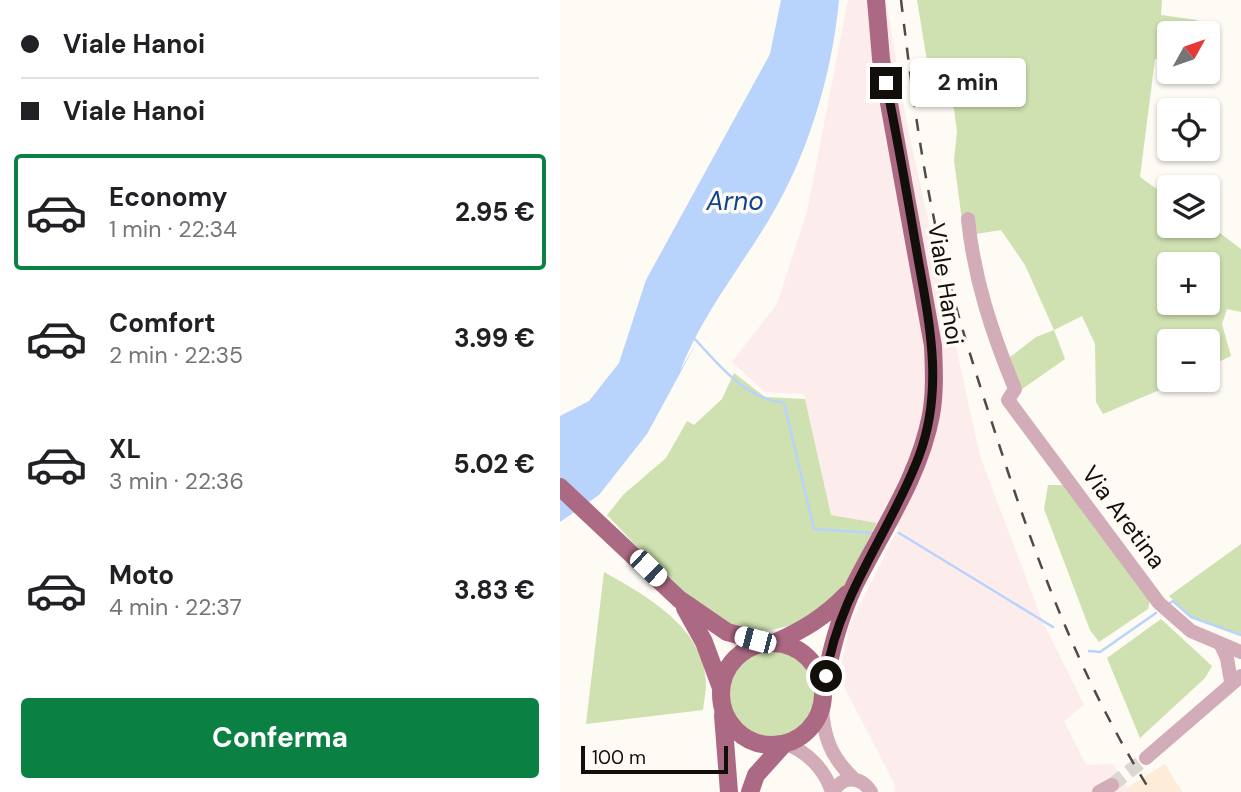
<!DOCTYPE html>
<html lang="it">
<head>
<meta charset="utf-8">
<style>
	:root { --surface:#fff; --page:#f6f6f6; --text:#202124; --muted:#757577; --line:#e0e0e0; --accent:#0b8043 }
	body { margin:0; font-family:"DM Sans",sans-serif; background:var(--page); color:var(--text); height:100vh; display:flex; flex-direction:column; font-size:26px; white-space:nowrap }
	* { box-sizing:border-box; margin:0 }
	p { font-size:23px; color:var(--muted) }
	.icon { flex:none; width:38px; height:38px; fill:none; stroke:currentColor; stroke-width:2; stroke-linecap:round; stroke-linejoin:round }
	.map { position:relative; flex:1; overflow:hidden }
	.side { display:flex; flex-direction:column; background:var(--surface); width:560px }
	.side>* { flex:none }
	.hud { display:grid; align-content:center; height:154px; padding:0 21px; background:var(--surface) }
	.needle { width:46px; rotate:50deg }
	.tools { position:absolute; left:597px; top:21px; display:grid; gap:14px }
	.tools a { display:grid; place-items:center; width:63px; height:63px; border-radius:7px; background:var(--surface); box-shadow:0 2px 5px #0004; font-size:35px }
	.scale { position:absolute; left:21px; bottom:18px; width:147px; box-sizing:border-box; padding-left:7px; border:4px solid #120f0a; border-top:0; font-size:19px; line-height:24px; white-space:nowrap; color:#120f0a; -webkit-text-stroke:5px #fefaf4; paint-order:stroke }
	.end { position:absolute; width:32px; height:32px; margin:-16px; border:9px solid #120f0a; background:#fff; box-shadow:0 0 0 4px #fff }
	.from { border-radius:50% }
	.bubble { position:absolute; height:49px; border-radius:7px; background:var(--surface); box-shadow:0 2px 5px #0004; font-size:23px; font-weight:700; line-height:49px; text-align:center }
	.car { position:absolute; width:21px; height:42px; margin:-21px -10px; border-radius:9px; box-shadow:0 0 5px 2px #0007; background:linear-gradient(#fff 24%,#345 0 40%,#fff 0 76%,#345 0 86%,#fff 0) }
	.hud b { display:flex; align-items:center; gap:24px; height:66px; font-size:26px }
	.hud b+b { border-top:2px solid var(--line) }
	.hud i { width:18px; height:18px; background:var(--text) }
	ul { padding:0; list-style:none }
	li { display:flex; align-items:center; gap:21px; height:116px; margin:0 14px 10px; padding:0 7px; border:4px solid transparent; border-radius:7px }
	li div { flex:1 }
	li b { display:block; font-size:26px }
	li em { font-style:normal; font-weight:700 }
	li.on { border-color:var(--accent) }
	li>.icon { width:63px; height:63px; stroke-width:1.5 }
	.button { display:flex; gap:14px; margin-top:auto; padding:14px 21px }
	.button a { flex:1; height:80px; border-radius:7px; background:var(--accent); color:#fff; font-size:28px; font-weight:700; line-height:80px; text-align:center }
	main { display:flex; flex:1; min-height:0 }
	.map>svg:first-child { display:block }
	.built { fill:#fdedd8 }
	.industrial { fill:#fdecec }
	.green { fill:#cfe1b1; fill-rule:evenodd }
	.water { fill:#b8d3fc }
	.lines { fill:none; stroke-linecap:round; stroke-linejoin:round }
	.stream { stroke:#b8d3fc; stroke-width:2.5 }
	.minor-tunnel { stroke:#dbd7d1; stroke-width:14; stroke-dasharray:14 7; stroke-linecap:butt }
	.minor { stroke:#d3acb9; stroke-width:14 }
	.major { stroke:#ac6983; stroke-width:18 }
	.rail { stroke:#4e4a45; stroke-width:2.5; stroke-dasharray:12 12; stroke-linecap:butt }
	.route { stroke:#120f0a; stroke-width:9 }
	.labels { text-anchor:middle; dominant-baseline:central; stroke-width:7; stroke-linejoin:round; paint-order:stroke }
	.street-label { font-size:24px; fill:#120f0a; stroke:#fefaf4 }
	.water-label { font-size:26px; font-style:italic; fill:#0f438f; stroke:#fefaf4 }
</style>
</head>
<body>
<main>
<section class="side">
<div class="hud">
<b><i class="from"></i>Viale Hanoi</b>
<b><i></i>Viale Hanoi</b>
</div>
<ul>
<li class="on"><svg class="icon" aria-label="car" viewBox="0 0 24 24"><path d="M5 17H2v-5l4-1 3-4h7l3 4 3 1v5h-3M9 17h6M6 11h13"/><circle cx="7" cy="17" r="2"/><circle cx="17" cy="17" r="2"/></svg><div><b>Economy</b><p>1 min · 22:34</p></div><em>2.95 €</em></li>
<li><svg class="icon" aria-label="car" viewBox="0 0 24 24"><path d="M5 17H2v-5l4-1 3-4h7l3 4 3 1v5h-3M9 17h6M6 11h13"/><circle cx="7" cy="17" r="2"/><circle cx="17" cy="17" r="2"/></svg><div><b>Comfort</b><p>2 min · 22:35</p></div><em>3.99 €</em></li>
<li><svg class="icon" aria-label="car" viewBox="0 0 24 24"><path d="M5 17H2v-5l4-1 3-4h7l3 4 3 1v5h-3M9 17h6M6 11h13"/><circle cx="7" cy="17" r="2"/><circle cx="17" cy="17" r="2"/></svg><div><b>XL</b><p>3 min · 22:36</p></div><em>5.02 €</em></li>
<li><svg class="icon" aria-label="car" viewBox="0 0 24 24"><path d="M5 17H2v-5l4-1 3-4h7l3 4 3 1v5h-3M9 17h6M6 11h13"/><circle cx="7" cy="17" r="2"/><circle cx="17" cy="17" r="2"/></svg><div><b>Moto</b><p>4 min · 22:37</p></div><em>3.83 €</em></li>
</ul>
<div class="button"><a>Conferma</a></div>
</section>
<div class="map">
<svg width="681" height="792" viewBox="0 0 681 792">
	<rect width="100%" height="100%" fill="#fefaf4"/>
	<polygon class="built" points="605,764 622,792 570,792 567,788"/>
	<polygon class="industrial" points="288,0 326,0 347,124 420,456 482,620 524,705 504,721 526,765 553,764 570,792 334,792 335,785 279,677 289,627 339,527 271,515 244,394 205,392 172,362 217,304 247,212"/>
	<g class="green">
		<path d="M357 0H602L601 15 637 20 634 33H609V61L595 59 580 177 609 198V226L648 224 681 249V312L667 309 662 324 671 356 648 367V341H609V380H623L543 414 536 402 535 344 522 316 494 330 505 359 458 392 445 361 476 337 494 330 465 265 441 230 404 236 394 160 397 132 394 109 388 96 370 79ZM609 264H648V303H609Z"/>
		<path d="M174 373 205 397 245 399 271 515 317 523C304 546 287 590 267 606 240 627 192 641 160 622 123 600 78 547 47 515L64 494 106 458 127 421 134 425 162 399Z"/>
		<polygon points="488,485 503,485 590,601 588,609 539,642 530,630 484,509"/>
		<polygon points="681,544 681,635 631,617 609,596"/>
		<path d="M44 572C85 595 145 628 146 683 146 692 144 701 143 710L26 724Z"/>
		<polygon points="601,619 652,666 645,678 580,738 547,658"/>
		<circle cx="212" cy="694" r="43"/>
	</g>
	<path class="water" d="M221 0H279C272 76 247 158 207 223 177 272 141 317 120 371L137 342 87 434 39 495 0 522V416L29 401 59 363 86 280 210 54Z"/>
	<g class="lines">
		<g class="stream">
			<path d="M133 337C159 365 184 398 224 403L254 529 313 533"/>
			<polyline points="339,533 493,627"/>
			<polyline points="610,603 613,601 631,617 681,635"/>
			<polyline points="529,651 540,652 596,613"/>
		</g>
		<polyline class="minor-tunnel" points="552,785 586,758"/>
		<g class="minor">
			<path d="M408 219C414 279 432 333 455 389L448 400 599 603 631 631 681 652"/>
			<polyline points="661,645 667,658 671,682"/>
			<path d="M262 705C263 737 271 757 294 779"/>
			<path d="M226 744C248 752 265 770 272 792"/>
			<polyline points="586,758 681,676"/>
			<path d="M273 792C283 775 301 776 311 792"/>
			<polyline points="539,792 552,785"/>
		</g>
		<g class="major">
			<polyline points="0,487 119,599 167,632 208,643"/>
			<polyline points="125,608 144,642 161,688"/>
			<circle cx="212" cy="694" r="51"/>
			<path d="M214 643C243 630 265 617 287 594"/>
			<path d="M263 694C269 656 278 621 294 586 322 530 359 478 371 415 375 393 374 369 373 346L321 59 316 0"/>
			<polyline points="163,715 169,792"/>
			<polyline points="190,792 196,775 224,744"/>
		</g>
		<path class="rail" d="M341 0C351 82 361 165 380 246 398 321 423 395 447 469 484 581 527 691 591 792"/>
	</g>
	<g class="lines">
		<path class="route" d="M266 676C278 595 331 531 359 456 386 384 367 313 355 241 346 188 337 136 326 83"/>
	</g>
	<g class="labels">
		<g class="street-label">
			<text transform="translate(386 284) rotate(81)">Viale Hanoi</text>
			<text transform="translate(564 517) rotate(53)">Via Aretina</text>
		</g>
		<g class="water-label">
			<text x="175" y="201">Arno</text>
		</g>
	</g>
</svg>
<div class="tools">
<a><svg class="needle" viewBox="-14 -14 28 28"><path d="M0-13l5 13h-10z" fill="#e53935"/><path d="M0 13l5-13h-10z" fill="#757577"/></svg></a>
<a><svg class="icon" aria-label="locate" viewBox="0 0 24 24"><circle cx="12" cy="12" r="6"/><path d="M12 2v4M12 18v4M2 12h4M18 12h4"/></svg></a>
<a><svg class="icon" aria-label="layers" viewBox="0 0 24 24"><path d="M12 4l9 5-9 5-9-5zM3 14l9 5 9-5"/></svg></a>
<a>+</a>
<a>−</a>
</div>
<div class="scale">100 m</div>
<i class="end from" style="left:266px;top:676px"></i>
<i class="end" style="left:326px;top:83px"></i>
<div class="bubble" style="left:350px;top:58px;width:116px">2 min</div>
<i class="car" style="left:88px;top:568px;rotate:134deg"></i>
<i class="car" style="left:195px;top:640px;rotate:285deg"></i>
</div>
</main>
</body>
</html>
